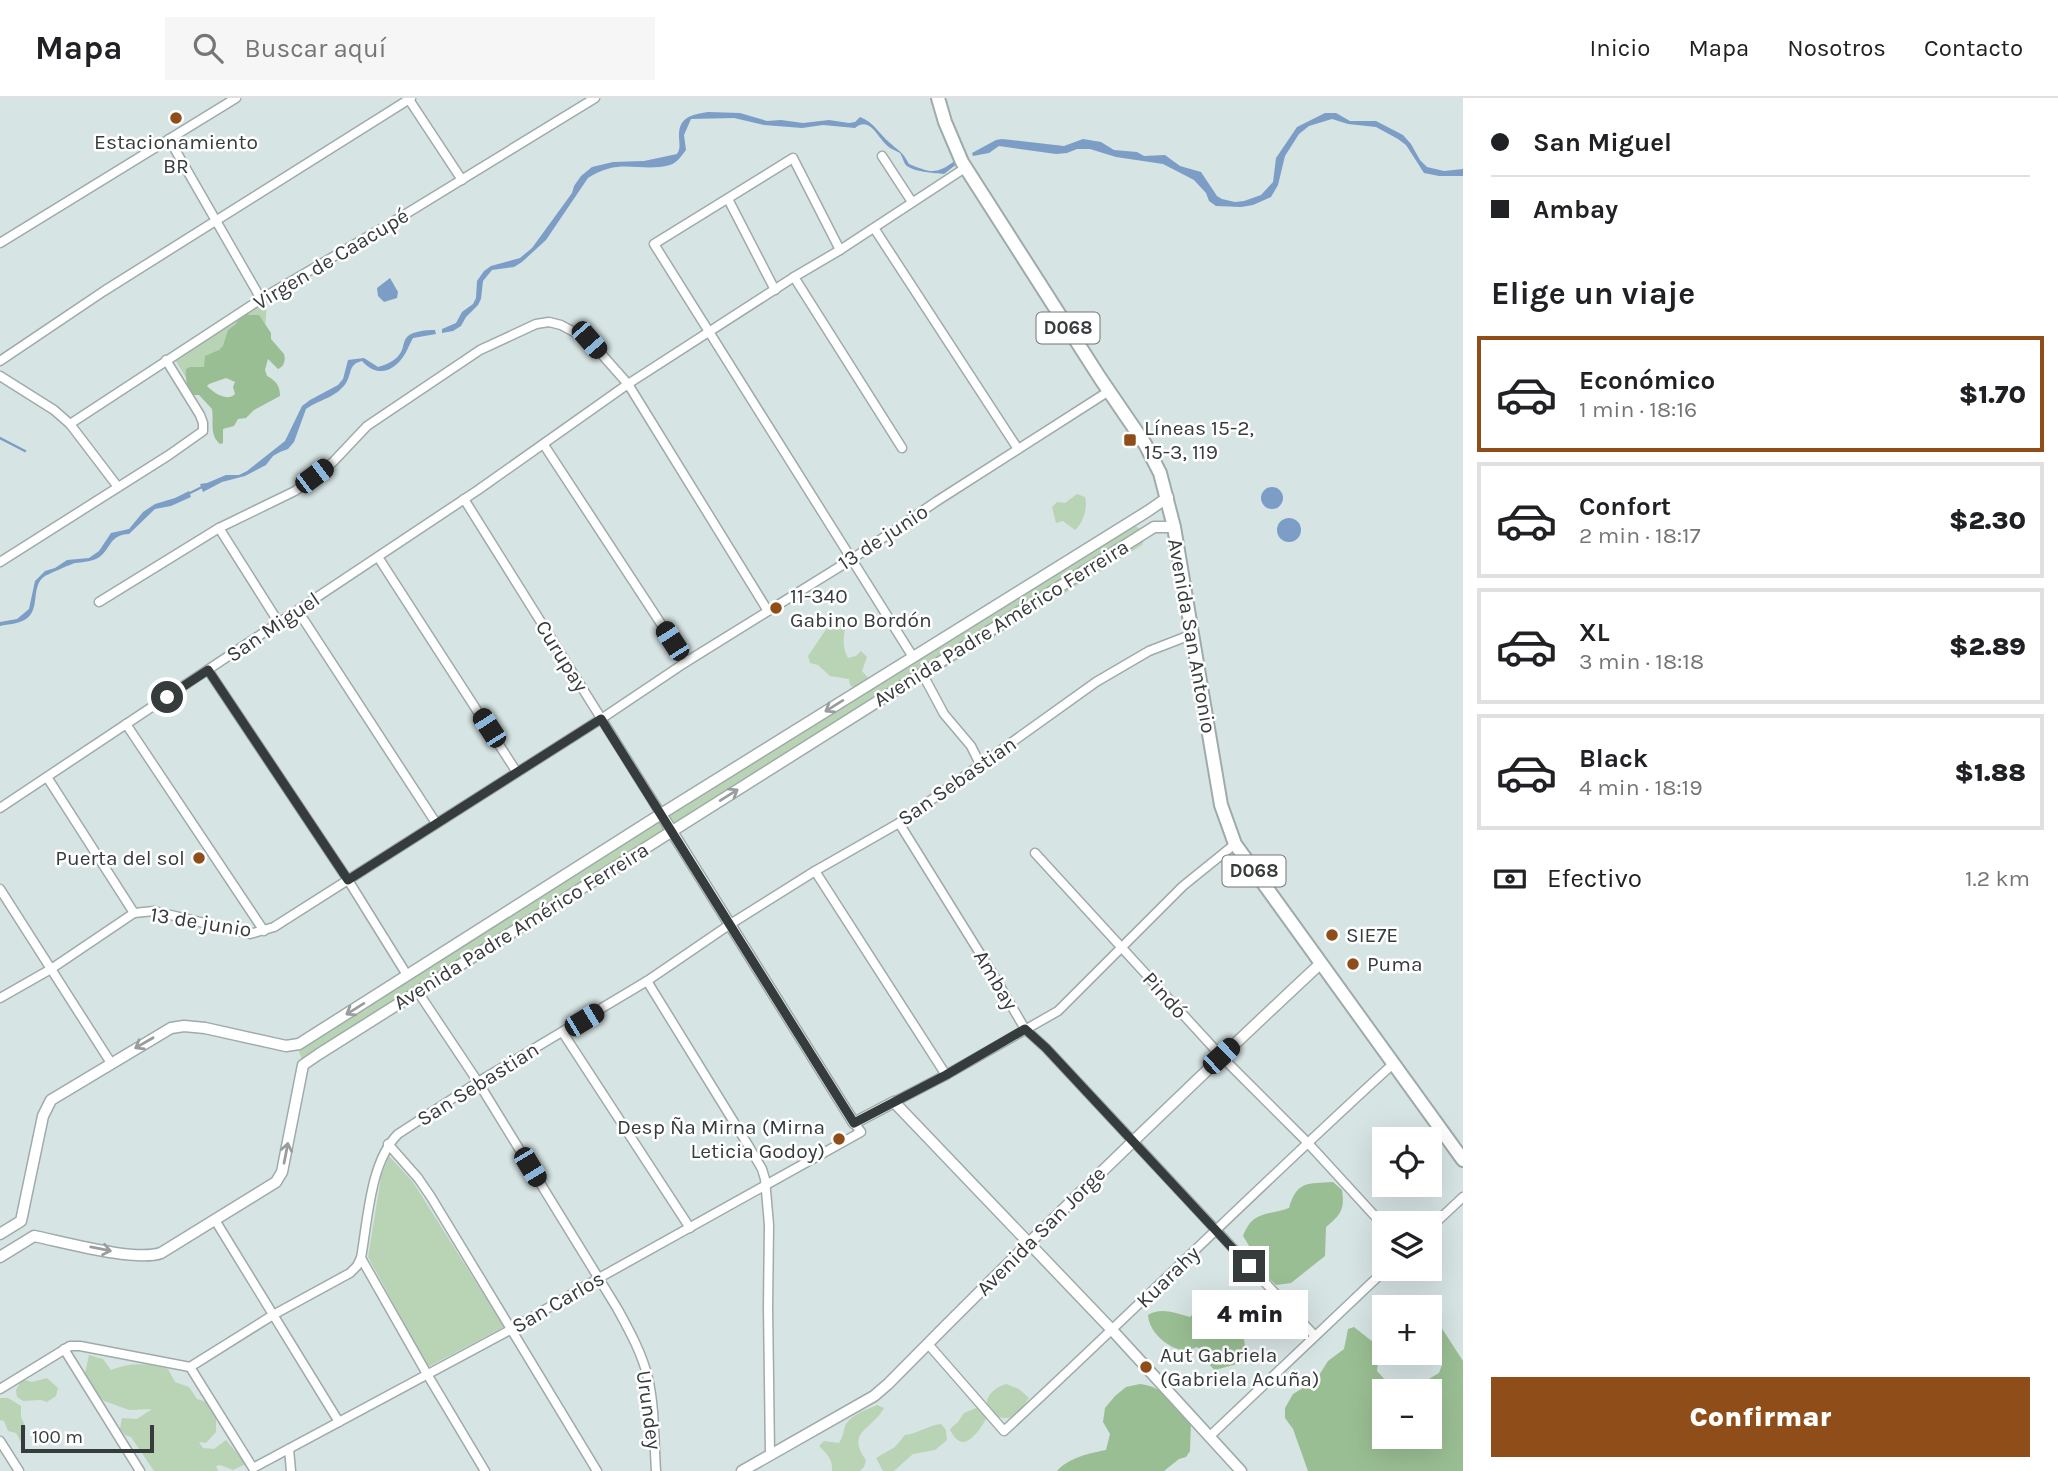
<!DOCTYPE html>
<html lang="es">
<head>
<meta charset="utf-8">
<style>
	:root { --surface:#fff; --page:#f6f6f6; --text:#202124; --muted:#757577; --line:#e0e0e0; --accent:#8e4d19 }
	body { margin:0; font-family:Karla,sans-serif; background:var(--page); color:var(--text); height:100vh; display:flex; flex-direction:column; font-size:26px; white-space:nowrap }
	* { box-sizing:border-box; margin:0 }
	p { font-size:23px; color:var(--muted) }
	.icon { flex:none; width:38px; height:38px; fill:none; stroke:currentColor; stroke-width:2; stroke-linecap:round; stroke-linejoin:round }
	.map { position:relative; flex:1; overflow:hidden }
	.sheet { display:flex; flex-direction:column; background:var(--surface); width:595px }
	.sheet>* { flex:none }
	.guide { display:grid; align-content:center; height:154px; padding:0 28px; background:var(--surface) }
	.tools { position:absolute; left:1372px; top:1029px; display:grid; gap:14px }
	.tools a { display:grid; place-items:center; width:70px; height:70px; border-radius:0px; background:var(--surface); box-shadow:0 7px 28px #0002; font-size:35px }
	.scale { position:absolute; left:21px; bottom:18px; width:133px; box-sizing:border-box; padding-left:7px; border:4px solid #363b3b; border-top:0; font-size:19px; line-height:24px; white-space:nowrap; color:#363b3b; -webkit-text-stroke:5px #fff; paint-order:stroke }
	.end { position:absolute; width:32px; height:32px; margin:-16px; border:9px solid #363b3b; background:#fff; box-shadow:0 0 0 4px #fff }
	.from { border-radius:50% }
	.bubble { position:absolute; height:49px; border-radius:0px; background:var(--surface); box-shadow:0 7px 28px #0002; font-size:23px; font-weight:800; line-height:49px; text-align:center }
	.car { position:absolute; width:21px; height:42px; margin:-21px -10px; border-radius:9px; box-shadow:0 0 5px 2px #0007; background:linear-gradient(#222 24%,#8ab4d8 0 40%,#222 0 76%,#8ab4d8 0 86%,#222 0) }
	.guide b { display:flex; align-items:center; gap:24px; height:66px; font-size:26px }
	.guide b+b { border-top:2px solid var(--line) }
	.guide i { width:18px; height:18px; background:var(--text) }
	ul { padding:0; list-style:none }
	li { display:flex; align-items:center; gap:21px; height:116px; margin:0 14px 10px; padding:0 14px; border:4px solid var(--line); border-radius:0px }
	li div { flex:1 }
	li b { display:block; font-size:26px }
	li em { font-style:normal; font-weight:800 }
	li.active { border-color:var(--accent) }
	li>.icon { width:63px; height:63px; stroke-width:1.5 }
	h2 { padding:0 28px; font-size:32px; line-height:84px }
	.pay { display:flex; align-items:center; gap:18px; height:77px; padding:0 28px; font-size:26px }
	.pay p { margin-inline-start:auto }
	.button { display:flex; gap:14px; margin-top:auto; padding:14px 28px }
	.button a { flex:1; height:80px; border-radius:0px; background:var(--accent); color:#fff; font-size:28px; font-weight:800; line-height:80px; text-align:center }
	header { display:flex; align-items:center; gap:42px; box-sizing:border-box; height:98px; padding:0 35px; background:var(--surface); border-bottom:2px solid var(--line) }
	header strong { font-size:33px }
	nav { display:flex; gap:38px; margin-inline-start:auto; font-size:24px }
	.search { width:490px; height:63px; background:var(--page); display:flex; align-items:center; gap:18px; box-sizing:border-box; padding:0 24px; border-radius:0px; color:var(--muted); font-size:26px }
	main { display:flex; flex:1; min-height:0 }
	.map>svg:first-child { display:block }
	.green { fill:#b9d4b4 }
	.forest { fill:#9abe93; fill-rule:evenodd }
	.water { fill:#7c9dc6 }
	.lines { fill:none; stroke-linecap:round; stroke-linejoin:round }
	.stream { stroke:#7c9dc6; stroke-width:2.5 }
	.minor-casing { stroke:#9fabab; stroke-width:11 }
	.tertiary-casing { stroke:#9fabab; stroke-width:13 }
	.primary-casing { stroke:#9fabab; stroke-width:16 }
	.minor { stroke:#fff; stroke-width:8 }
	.tertiary { stroke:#fff; stroke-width:10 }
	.primary { stroke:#fff; stroke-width:12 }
	.oneway { stroke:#9a9d9d }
	.route { stroke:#363b3b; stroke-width:9 }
	.poi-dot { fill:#8e4d19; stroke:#fff; stroke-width:2.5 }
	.labels { text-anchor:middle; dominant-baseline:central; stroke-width:5; stroke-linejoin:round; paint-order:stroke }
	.shield { fill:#fff; stroke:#727676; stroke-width:2 }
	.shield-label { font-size:19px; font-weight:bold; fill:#363b3b }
	.poi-label { font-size:21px; fill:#363b3b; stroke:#fff; text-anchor:start }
	.street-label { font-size:21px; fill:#363b3b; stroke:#fff }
</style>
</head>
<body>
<header>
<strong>Mapa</strong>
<div class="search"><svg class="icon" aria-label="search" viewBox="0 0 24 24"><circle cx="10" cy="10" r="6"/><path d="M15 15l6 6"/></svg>Buscar aquí</div>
<nav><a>Inicio</a><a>Mapa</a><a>Nosotros</a><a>Contacto</a></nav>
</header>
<main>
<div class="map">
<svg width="1463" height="1373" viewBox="0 0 1463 1373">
	<rect width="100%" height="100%" fill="#d7e4e4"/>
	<g class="green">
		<polygon points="267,203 264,245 193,291 174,260"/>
		<path d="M1077 396 1085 399C1088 410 1083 425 1075 432L1063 423 1056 425 1052 409 1057 404 1065 405Z"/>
		<path d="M1133 427C1142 430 1146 438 1142 447L682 733 676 732 668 719 669 715 855 591 850 587 849 581 830 578 818 567 810 565 808 558 827 530 826 522 833 520 846 524C844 538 841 547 848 560L856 558 861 553 867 559 862 573 872 584Z"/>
		<polygon points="661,722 672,738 670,741 312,963 302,962 298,950"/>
		<polygon points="389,1058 413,1084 504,1229 428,1269 368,1159 381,1079"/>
		<path d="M89 1257 103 1261 111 1272C130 1264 148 1265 168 1271L175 1284 189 1289 197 1301 211 1305 216 1320V1334L206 1345 199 1344 203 1350 214 1351 226 1342 246 1366 233 1372 220 1367 216 1368 218 1373H154L131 1339 125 1337 120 1331 122 1320 137 1321 152 1311 129 1312 91 1298 83 1285Z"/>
		<polygon points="47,1280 58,1290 56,1298 47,1304 41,1302 23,1303 17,1299 16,1292 21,1283 25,1282 32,1284"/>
		<path d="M1006 1286 1019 1291 1029 1300 1015 1319C984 1326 975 1296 1006 1286Z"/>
		<polygon points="0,1300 8,1300 21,1308 21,1319 26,1330 21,1344 16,1335 8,1333 4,1323 0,1322"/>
		<path d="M877 1307 884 1310C871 1333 846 1333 866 1362L864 1369 860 1373H832C833 1361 827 1356 819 1348L824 1343 839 1345C843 1339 843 1335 845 1328 850 1317 866 1312 877 1307Z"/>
		<path d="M981 1308 987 1318C985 1325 972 1344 963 1344 957 1344 953 1337 950 1332L952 1329 958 1324 964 1315Z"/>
		<path d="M941 1326 946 1332 947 1342 935 1352 913 1356 894 1373H883L876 1360 895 1349 905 1337C918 1336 928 1327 941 1326Z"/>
	</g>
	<g class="forest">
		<path d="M241 215 250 217H259L271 235V241L284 256C286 262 284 269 278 271L268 261 265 272 267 278C276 283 280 287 280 298L254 312 246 320 238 321 234 328 223 331V345L220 346C209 337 214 324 212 311L199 297H191C187 291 185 278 186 271L190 269H204L205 258 219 252 223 248 228 232 236 226ZM226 280 235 284 233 289 235 296C227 304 214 295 207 288L209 286Z"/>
		<path d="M1333 1084 1342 1092C1345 1111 1341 1117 1326 1129L1325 1158 1291 1185 1276 1187 1254 1166 1251 1151 1243 1138C1253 1112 1267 1118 1289 1110 1297 1082 1308 1086 1333 1084Z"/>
		<path d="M1207 1206 1213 1210 1216 1217H1223L1228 1212H1235L1240 1217H1247L1268 1229 1244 1241 1246 1255 1237 1266 1215 1272C1206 1266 1207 1255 1197 1249 1192 1251 1186 1253 1181 1252 1165 1248 1149 1233 1148 1217 1161 1209 1175 1215 1190 1219L1200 1209Z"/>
		<polygon points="1430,1225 1441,1229 1463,1263 1463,1373 1308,1373 1293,1331 1285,1320 1285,1310 1293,1296 1316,1282 1328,1263 1344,1251 1348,1231 1354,1229 1383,1252 1378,1264 1377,1273 1394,1292 1403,1293 1384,1293 1384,1339 1430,1339 1430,1293 1408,1293 1439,1275 1442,1267 1434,1246 1430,1244"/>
		<path d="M1140 1286C1165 1289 1176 1306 1191 1324L1190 1353 1186 1359 1179 1361 1164 1373H1057C1068 1360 1090 1355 1106 1352L1110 1336 1103 1324 1105 1310 1115 1298 1126 1289Z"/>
	</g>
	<g class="water">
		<path d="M708 14 740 15 767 23 781 22 803 25 829 22 849 25 855 24 860 19C874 24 879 36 890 45 900 54 902 53 909 66 931 75 936 77 956 62L958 65 944 76C935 75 911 74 905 66 903 62 902 58 900 55 897 53 893 52 890 50 878 42 871 17 855 30L823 27 802 30 764 27 734 20 691 21 684 37 686 52C682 57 677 65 670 67 640 75 620 59 588 80L546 142 522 164 514 169 492 172 483 183 481 201 478 207 466 219 461 228 453 233 442 235V231L456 225 462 214 473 206 476 200 477 183 484 173 491 168 520 160 532 150 572 95 574 88 581 78 592 69 613 64 644 63 677 56C681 49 679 46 679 38 679 18 692 17 708 14Z"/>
		<polygon points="1325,15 1336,15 1350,23 1376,23 1403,37 1411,46 1420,62 1427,69 1444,73 1463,71 1463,78 1439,78 1424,75 1406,47 1398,41 1376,29 1348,26 1332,21 1309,28 1299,36 1285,58 1278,87 1271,99 1253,107 1241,109 1216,108 1209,103 1206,95 1194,82 1163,66 1116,59 1090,51 1077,51 1067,55 1056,56 999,48 989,55 973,58 972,55 996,42 1002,41 1064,48 1083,41 1101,44 1114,52 1137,54 1144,58 1165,57 1180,68 1201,74 1217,98 1222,101 1235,104 1244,103 1261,97 1273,84 1276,60 1297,29"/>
		<polygon points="390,180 398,194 397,200 384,204 378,198 377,190"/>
		<path d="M435 232 436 236 413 240C410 245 408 251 405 256 394 274 377 280 362 263 348 266 352 276 346 285 336 300 318 302 306 311L294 344 288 351 280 354 273 358 266 367 245 378 222 384 203 394 200 386 207 385 226 377H239L247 373 285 343 302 308 310 302 338 287 343 281 348 262 364 260 378 269C386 267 397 262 401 254 404 249 403 242 408 238 414 233 426 232 435 232Z"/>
		<circle cx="1272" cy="400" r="11"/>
		<path d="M189 393 191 399 171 408 155 411 129 436C107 437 112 453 96 461 89 464 82 464 75 465 71 466 49 476 45 478 30 488 41 511 26 521 18 526 9 526 0 528V524L17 521 29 511 35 483 45 473 55 470 67 462 89 460 99 453 111 435 129 431 143 414 155 406 175 400Z"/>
		<circle cx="1289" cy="432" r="12"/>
	</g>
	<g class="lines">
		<g class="stream">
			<polyline points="0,340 25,353"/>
			<polyline points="188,396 204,388"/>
		</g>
		<defs>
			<g id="minor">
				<polyline points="408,0 462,82"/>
				<polyline points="169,41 261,201"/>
				<polyline points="882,58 912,104"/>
				<polyline points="728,101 775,192"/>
				<polyline points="874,130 1018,351"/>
				<polyline points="0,145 236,0"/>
				<polyline points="840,152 793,60 654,146 913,559"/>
				<polyline points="794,179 902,350"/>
				<polyline points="0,263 104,193 411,0"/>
				<polyline points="0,278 54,312 70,326 118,389"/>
				<polyline points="70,326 261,201 391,125 595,0"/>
				<polyline points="544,347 686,564"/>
				<polyline points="464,401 661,716"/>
				<polyline points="219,430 279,525"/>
				<polyline points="378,459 516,673"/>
				<polyline points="0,464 169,357 203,333 203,325 200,317 166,262"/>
				<polyline points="99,504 219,430 295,393 333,364 367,328 480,252 536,226 549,224 561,227 589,242 628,286 768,513"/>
				<polyline points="298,513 436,725"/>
				<polyline points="208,572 348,782 407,877"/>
				<polyline points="922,575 944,616 971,648 980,666"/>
				<polyline points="126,626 264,833"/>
				<polyline points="47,679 134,815"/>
				<polyline points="0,710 478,392 628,286 794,179 840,152 965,70"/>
				<polyline points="899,725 994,878 1025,931 1046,950 1315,1238"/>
				<polyline points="1035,755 1221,958 1307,1044 1384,1128"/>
				<polyline points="815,773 946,977"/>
				<polyline points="0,791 111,965"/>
				<polyline points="647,883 748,1047 762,1071 765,1081 769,1127 768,1209 770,1356"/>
				<path d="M418 894 478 984 617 1210C629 1232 642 1255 648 1280 655 1310 654 1343 656 1373"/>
				<polyline points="0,900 51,871 134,815 154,813 250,836 274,829 601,621 686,564 852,461 937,403 1109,293"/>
				<polyline points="563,935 690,1130"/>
				<polyline points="894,1004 946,977 1058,913 1183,788 1235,746"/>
				<polyline points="388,1046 418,1080 431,1099 597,1373"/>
				<polyline points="215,1122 339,1324"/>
				<polyline points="1430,1130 1463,1099"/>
				<polyline points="361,1160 427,1276 485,1373"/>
				<path d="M928 1246 1004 1333C1135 1212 1261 1086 1393 966"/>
				<polyline points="64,1251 140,1373"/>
				<polyline points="190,1269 253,1370 512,1231 599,1180 861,1034 854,1025"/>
				<path d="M0 1291 70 1248H80L190 1269 273 1217 350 1175 357 1168 361 1160C368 1121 370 1064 398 1036L478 984 647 883 729 827 815 773 899 725 1096 584 1149 553 1193 536"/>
				<polyline points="1210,1338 1386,1171"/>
				<polyline points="0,1343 19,1373"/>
				<polyline points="289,1351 291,1373"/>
			</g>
			<g id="tertiary">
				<polyline points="661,716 854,1025 894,1004 1113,1233 1241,1373"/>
				<polyline points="0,1136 21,1123 43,1018 51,1002 171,930 184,928 205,930 286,948 299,946 661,716 1148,413 1168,399"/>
				<path d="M0 1159 34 1138C64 1144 135 1164 161 1155L276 1084 282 1074 303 967 319 956 1154 429H1174"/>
				<path d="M742 1373 874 1298 888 1286C1029 1143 1173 1003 1320 866"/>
			</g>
			<polyline id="primary" points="938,0 945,24 962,64 1100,280 1145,346 1160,375 1174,429 1221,707 1235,746 1463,1062"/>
		</defs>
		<use href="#minor" class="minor-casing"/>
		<use href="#tertiary" class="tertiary-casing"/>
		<use href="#primary" class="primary-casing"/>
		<use href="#minor" class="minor"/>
		<use href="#tertiary" class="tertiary"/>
		<use href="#primary" class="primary"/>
	</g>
	<defs><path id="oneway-shaft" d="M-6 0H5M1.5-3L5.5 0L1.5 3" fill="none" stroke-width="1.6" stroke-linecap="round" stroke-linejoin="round" transform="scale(1.75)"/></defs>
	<g class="oneway">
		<use href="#oneway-shaft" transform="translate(834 608) rotate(148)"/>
		<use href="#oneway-shaft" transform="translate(729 697) rotate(-32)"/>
		<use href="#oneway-shaft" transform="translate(355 911) rotate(148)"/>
		<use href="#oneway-shaft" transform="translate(144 945) rotate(150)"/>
		<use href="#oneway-shaft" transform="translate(286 1055) rotate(-79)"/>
		<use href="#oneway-shaft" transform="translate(101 1151) rotate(11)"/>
	</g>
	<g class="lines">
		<polyline class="route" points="167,599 208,572 348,782 601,621 854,1025 946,977 1025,931 1046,950 1249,1168"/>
	</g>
	<g class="poi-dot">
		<circle cx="176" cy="20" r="7"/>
		<rect x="1123" y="335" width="14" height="14" rx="3.5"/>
		<circle cx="776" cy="510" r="7"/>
		<circle cx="199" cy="760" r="7"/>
		<circle cx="1332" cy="837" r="7"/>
		<circle cx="1353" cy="866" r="7"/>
		<circle cx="839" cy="1041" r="7"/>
		<circle cx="1146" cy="1269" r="7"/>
	</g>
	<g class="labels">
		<g class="shield">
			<rect x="1036.5" y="214.5" width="63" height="31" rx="5"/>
			<rect x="1222.5" y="757.5" width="63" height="31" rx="5"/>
		</g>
		<g class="shield-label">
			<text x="1068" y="230">D068</text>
			<text x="1254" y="773">D068</text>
		</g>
		<g class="poi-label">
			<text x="176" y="44" text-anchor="middle">Estacionamiento<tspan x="176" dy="24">BR</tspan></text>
			<text x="1144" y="330">Líneas 15-2,<tspan x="1144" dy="24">15-3, 119</tspan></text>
			<text x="790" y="498">11-340<tspan x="790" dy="24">Gabino Bordón</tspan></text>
			<text x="185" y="760" text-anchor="end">Puerta del sol</text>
			<text x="1346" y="837">SIE7E</text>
			<text x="1367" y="866">Puma</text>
			<text x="825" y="1029" text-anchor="end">Desp Ña Mirna (Mirna<tspan x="825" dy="24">Leticia Godoy)</tspan></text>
			<text x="1160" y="1257">Aut Gabriela<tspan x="1160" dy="24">(Gabriela Acuña)</tspan></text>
		</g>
		<g class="street-label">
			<text transform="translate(331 161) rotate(-31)">Virgen de Caacupé</text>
			<text transform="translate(883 439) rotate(-33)">13 de junio</text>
			<text transform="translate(1001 525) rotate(-32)">Avenida Padre Américo Ferreira</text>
			<text transform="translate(273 529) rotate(-34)">San Miguel</text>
			<text transform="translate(1192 538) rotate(80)">Avenida San Antonio</text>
			<text transform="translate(562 558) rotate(58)">Curupay</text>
			<text transform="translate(957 683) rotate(-35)">San Sebastian</text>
			<text transform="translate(201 824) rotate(9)">13 de junio</text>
			<text transform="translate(521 828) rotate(-32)">Avenida Padre Américo Ferreira</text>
			<text transform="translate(996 882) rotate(59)">Ambay</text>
			<text transform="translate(1165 897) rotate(48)">Pindó</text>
			<text transform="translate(478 986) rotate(-32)">San Sebastian</text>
			<text transform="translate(1041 1133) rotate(-45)">Avenida San Jorge</text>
			<text transform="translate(1168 1179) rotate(-44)">Kuarahy</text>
			<text transform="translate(558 1204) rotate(-30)">San Carlos</text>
			<text transform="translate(649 1312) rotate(82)">Urundey</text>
		</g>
	</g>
</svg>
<div class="tools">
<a><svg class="icon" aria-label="locate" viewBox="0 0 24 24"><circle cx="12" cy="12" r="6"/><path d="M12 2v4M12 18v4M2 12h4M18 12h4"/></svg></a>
<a><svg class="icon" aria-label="layers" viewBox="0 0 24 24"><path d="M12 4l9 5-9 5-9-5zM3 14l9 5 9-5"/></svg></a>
<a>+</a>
<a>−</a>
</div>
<div class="scale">100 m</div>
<i class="end from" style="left:167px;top:599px"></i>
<i class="end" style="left:1249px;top:1168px"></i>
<div class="bubble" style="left:1192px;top:1192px;width:116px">4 min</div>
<i class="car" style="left:589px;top:242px;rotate:139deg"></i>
<i class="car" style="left:314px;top:378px;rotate:53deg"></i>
<i class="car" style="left:672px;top:543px;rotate:327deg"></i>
<i class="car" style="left:489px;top:630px;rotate:327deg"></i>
<i class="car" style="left:584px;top:922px;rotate:59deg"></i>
<i class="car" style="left:1221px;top:958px;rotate:47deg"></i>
<i class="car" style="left:530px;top:1069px;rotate:149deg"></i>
</div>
<section class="sheet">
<div class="guide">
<b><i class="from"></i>San Miguel</b>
<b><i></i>Ambay</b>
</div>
<h2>Elige un viaje</h2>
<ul>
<li class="active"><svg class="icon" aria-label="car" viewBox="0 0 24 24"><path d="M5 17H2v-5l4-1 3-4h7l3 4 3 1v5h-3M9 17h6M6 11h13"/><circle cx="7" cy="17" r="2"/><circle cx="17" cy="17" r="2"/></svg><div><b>Económico</b><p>1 min · 18:16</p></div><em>$1.70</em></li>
<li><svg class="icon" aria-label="car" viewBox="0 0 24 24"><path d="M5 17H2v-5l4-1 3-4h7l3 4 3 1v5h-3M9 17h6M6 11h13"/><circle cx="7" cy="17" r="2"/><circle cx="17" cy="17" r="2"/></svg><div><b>Confort</b><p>2 min · 18:17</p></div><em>$2.30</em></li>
<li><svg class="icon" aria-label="car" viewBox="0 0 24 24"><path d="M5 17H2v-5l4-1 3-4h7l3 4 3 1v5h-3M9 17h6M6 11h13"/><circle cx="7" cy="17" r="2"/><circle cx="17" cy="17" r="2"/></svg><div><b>XL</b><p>3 min · 18:18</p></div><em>$2.89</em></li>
<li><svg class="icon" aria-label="car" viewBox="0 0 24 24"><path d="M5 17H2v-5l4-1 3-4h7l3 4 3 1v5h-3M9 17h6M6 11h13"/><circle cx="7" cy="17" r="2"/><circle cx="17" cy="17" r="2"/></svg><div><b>Black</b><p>4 min · 18:19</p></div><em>$1.88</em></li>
</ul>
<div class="pay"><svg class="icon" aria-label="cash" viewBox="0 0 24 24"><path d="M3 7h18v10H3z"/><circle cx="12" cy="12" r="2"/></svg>Efectivo<p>1.2 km</p></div>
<div class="button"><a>Confirmar</a></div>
</section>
</main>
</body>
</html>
